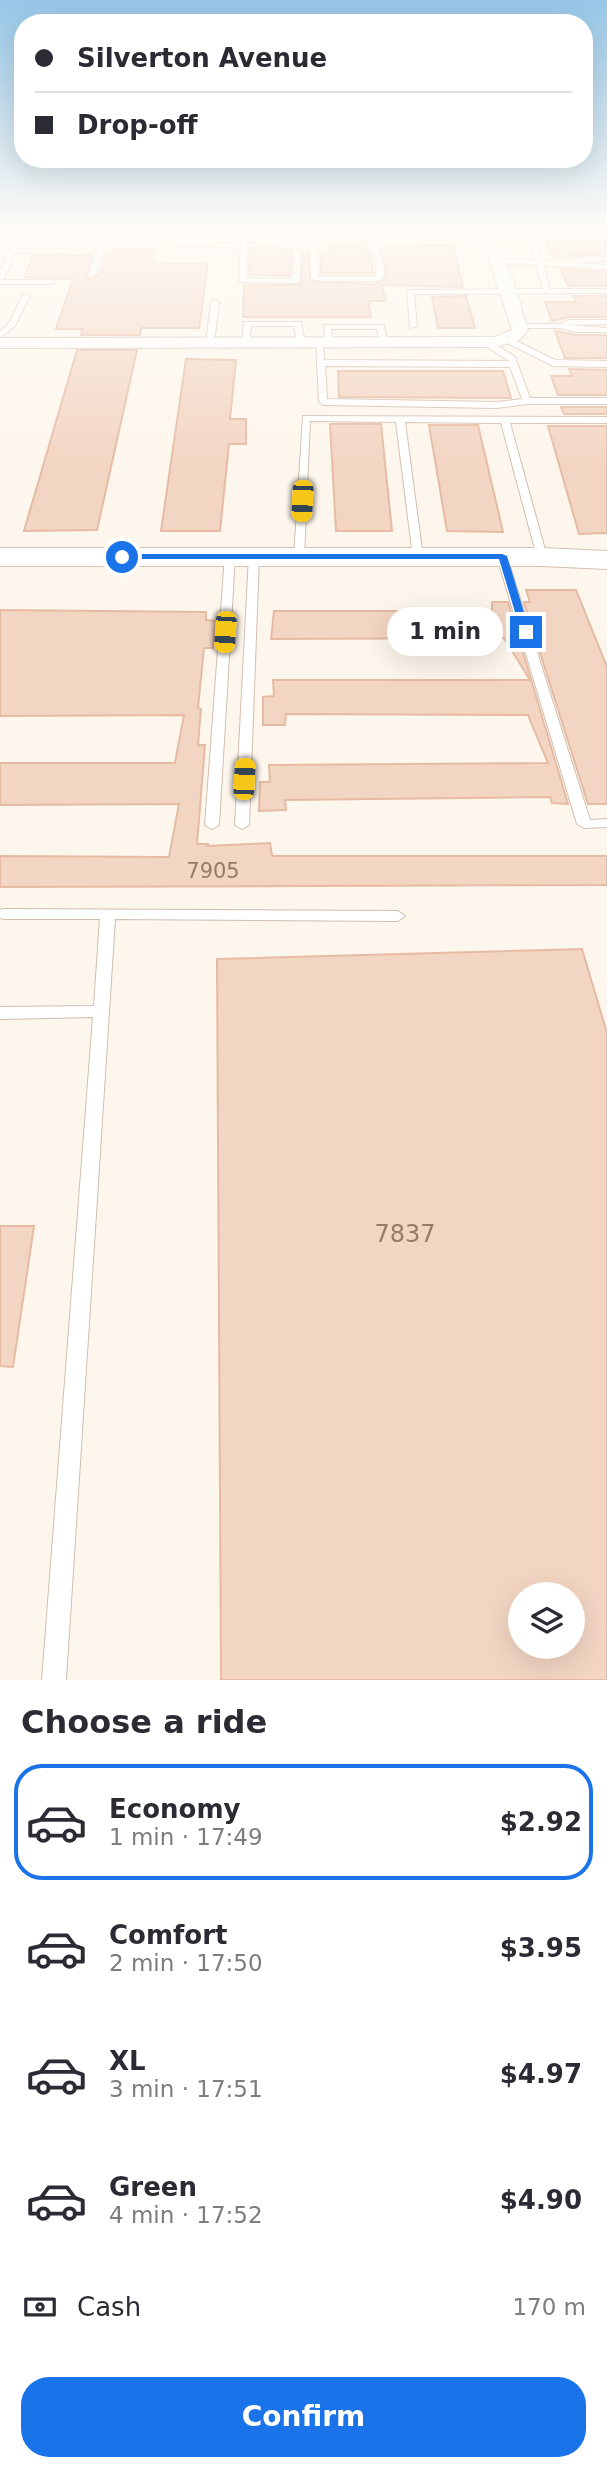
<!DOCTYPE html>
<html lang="en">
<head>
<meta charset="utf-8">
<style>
	:root { --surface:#fff; --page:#f7f7f7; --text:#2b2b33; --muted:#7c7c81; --line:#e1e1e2; --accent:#1a73e8 }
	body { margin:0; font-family:"DejaVu Sans",sans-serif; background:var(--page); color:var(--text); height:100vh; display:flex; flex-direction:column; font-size:26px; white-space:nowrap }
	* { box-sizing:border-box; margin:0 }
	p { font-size:23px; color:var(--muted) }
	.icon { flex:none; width:38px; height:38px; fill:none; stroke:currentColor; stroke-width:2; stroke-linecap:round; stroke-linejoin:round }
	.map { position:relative; height:1680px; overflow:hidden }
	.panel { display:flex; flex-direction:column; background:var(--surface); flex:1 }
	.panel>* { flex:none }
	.hud { position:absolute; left:14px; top:14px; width:579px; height:154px; border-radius:28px; box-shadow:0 7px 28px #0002; display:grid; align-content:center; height:154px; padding:0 21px; background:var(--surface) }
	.controls { position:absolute; left:508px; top:1582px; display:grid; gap:14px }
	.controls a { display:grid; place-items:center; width:77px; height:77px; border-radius:50%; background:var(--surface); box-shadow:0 7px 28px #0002; font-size:35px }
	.end { position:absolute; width:32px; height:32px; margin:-16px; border:9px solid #1a73e8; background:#fff; box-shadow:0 0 0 4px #fff }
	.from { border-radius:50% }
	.bubble { position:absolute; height:49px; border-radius:24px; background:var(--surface); box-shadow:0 7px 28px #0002; font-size:23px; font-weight:800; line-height:49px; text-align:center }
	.car { position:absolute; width:21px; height:42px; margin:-21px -10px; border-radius:9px; box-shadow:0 0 5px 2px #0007; background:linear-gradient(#f5c518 24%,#345 0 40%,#f5c518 0 76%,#345 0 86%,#f5c518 0) }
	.hud b { display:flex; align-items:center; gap:24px; height:66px; font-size:26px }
	.hud b+b { border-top:2px solid var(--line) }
	.hud i { width:18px; height:18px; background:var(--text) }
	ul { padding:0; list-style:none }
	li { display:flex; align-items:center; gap:21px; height:116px; margin:0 14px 10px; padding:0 7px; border:4px solid transparent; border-radius:28px }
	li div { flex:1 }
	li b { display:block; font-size:26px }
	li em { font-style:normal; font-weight:800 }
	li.current { border-color:var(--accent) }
	li>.icon { width:63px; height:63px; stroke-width:1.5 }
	h2 { padding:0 21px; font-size:32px; line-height:84px }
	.pay { display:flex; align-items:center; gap:18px; height:77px; padding:0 21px; font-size:26px }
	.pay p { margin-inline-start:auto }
	.action { display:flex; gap:14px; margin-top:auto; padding:14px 21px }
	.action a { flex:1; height:80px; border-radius:28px; background:var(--accent); color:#fff; font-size:28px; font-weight:800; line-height:80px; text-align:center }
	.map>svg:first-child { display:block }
	.building { fill:#f3d5c3; stroke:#e6bba3; stroke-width:2; fill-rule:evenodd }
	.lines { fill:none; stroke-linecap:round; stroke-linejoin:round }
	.lane-casing { stroke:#d1beb0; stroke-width:2 }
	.street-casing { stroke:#d1beb0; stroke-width:2 }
	.secondary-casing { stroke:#d6c0b0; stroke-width:2 }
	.lane { fill:#fff; fill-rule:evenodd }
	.street { fill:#fff; fill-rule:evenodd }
	.secondary { fill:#fff; fill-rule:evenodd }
	.route { fill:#1a73e8 }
	.labels { text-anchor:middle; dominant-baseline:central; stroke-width:7; stroke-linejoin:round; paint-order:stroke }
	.number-label { font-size:21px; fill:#987a6a }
	.near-number-label { font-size:24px; fill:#987a6a }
</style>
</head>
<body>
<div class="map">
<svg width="607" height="1680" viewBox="0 0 607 1680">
	<rect width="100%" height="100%" fill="#fdf6ec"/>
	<g class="building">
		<polygon points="546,241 607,241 607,254 554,257"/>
		<polygon points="329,244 362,244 363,249 366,249 371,257 373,273 321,273 321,254 329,254"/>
		<polygon points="422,245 453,245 463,287 382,285 385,301 368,301 371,317 243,317 244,285 301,285 303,254 308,254 311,282 375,284 386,279 386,263 380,248 422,248"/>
		<polygon points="250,248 279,248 292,251 290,276 249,275"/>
		<polygon points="122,249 155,249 153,264 208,263 199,328 141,328 140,335 81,335 83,329 56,329 73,279 25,277 32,256 92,255 86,276 90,280 99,276 108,251"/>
		<polygon points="560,269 607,272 607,286 568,286"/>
		<polygon points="466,296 475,328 438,328 432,297"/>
		<polygon points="573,296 607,296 607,317 569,317 552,321 545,302 576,302"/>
		<polygon points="555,331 576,335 607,335 607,358 565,358"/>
		<polygon points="77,350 137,350 97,530 24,531"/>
		<polygon points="186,359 236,360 230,419 246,419 246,444 229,444 220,531 161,531"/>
		<polygon points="569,369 607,370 607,395 558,395 551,376 572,376"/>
		<polygon points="338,371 503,371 511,398 339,397"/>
		<polygon points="561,407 607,407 607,414 564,414"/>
		<polygon points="330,424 381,424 392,531 336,531"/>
		<polygon points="429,425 478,425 503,532 447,531"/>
		<polygon points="548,426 607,426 607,533 579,534"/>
		<polygon points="526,590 576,590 607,667 607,804 588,804 524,602 530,602"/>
		<polygon points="492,602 508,602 568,804 552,803 550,797 285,800 286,810 259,811 260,782 270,782 269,765 548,763 528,715 286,714 285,725 263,725 263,697 274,696 273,680 530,680 504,638 271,639 274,611 492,611"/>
		<polygon points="0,610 206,612 206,620 216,621 213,648 204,648 198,708 201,709 198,745 205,745 197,844 208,844 207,846 270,843 272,856 607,856 607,885 0,887 0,856 169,857 179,804 0,805 0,763 175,763 184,715 0,716"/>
		<path d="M582 949 607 1033V1680H221L217 959ZM520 1594H572V1647H520Z"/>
		<polygon points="0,1226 34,1226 13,1367 0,1366"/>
	</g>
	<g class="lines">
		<defs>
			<g id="lane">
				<polygon points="391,228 399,228 413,238 407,239"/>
				<path d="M508 228H514L515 234H607V238H536L542 260C565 261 585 257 607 257V261L576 263 607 265V269L544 265 550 289H607V293L414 294 417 326 410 328 407 290 543 289 536 265 497 264 493 262 497 260H535L529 238 485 242 481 240 507 234Z"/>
				<path d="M358 229C375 239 387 259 383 279L375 281H323L311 279 310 249 327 232 331 234 318 249V276H376C378 255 368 245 355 231Z"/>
				<polygon points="296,235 302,236 299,283 239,282 241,237 247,238 246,278 292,279"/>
				<polygon points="103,236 107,238 96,275 89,277 99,238"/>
				<polygon points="71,237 77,238 71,253 16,253 3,280 53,280 53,284 0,284 0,271 14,241 21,243 18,249 65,249"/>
				<polygon points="176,248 231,248 235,250 231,252 173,252"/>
				<polygon points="23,294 30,296 15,326 0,338 0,331 9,323"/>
				<polygon points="215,300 219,302 214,343 210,345 206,343 211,302"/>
				<polygon points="569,320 607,320 607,324 568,325 607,328 607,332 576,332 561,328 519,328 515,326 519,324 560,324"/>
				<polygon points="244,322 301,322 305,343 301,345 297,343 294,326 251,326 249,343 242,345"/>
				<polygon points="324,325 384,325 387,342 380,344 377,329 331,329 333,343 326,345"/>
				<polygon points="503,337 509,337 555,360 607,361 607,367 553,366 503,341"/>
				<path d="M483 340H489L515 357 530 398H607V404H527L497 408 323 405 319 402 316 341 323 343 324 360 509 361 483 344ZM325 366 510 367 522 399 497 402 327 399Z"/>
				<polygon points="303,416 607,417 607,423 510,423 547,557 542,560 537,557 501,423 405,422 423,557 418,560 413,557 396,422 310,421 304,557 299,560 294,557"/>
				<polygon points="230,553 235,556 219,825 212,829 205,825 225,556"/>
				<polygon points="254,553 259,556 249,825 242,829 235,825 249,556"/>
				<polygon points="502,554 507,557 590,820 607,819 607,827 584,828 577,824 497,557"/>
				<polygon points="4,909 398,911 405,916 398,921 115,919 66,1680 42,1680 93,1017 0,1019 0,1007 94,1006 100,919 4,919 0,918 0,910"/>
			</g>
			<path id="street" d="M457 228C462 228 470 227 474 228 506 236 519 303 528 330L521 339 496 347 0 348V338L495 337 512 330 486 250Z"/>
			<g id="secondary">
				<polygon points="308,228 383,228 374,234 279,243 0,244 0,232 279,231"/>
				<polygon points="0,548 542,548 607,551 607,569 542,566 0,566"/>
			</g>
		</defs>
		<use href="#lane" class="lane-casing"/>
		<use href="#street" class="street-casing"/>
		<use href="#secondary" class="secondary-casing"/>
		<use href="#lane" class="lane"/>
		<use href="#street" class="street"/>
		<use href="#secondary" class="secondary"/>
	</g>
	<linearGradient id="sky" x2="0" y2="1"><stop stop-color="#97c7e8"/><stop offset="0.49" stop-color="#fefbf6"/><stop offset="1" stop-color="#fefbf6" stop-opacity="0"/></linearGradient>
	<rect width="607" height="464" fill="url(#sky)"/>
	<polygon class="route" points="122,554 502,554 507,556 530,632 526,635 521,632 499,559 119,559 117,557"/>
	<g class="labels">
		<g class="number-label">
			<text x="213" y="871">7905</text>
		</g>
		<g class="near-number-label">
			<text x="405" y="1234">7837</text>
		</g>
	</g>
</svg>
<div class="controls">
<a><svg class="icon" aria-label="layers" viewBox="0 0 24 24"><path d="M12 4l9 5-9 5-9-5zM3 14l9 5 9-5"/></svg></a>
</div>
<i class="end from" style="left:122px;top:557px"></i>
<i class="end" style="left:526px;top:632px"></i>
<div class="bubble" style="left:387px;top:607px;width:116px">1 min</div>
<i class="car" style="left:302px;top:501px;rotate:183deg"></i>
<i class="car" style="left:225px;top:632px;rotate:184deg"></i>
<i class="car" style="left:244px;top:779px;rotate:3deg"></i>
<div class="hud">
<b><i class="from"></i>Silverton Avenue</b>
<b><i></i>Drop-off</b>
</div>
</div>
<section class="panel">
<h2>Choose a ride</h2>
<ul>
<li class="current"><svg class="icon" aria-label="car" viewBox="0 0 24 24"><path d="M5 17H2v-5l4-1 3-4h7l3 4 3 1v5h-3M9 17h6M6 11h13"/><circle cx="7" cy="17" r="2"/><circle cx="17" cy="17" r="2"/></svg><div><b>Economy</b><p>1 min · 17:49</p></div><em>$2.92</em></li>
<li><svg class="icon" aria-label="car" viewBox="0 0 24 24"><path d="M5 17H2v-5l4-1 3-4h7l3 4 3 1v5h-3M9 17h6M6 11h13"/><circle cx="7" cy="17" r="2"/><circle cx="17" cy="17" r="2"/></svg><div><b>Comfort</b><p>2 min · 17:50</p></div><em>$3.95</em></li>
<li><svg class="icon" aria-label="car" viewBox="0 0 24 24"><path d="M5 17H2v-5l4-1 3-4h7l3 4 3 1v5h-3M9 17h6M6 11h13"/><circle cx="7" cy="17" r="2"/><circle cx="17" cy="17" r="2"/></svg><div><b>XL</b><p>3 min · 17:51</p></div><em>$4.97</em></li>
<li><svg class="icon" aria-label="car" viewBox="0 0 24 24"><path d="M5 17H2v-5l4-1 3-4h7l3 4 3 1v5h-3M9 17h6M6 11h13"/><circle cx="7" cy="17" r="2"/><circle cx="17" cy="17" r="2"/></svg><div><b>Green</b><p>4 min · 17:52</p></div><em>$4.90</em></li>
</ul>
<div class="pay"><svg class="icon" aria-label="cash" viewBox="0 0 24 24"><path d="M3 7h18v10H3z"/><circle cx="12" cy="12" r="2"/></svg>Cash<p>170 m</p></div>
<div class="action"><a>Confirm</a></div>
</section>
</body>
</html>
